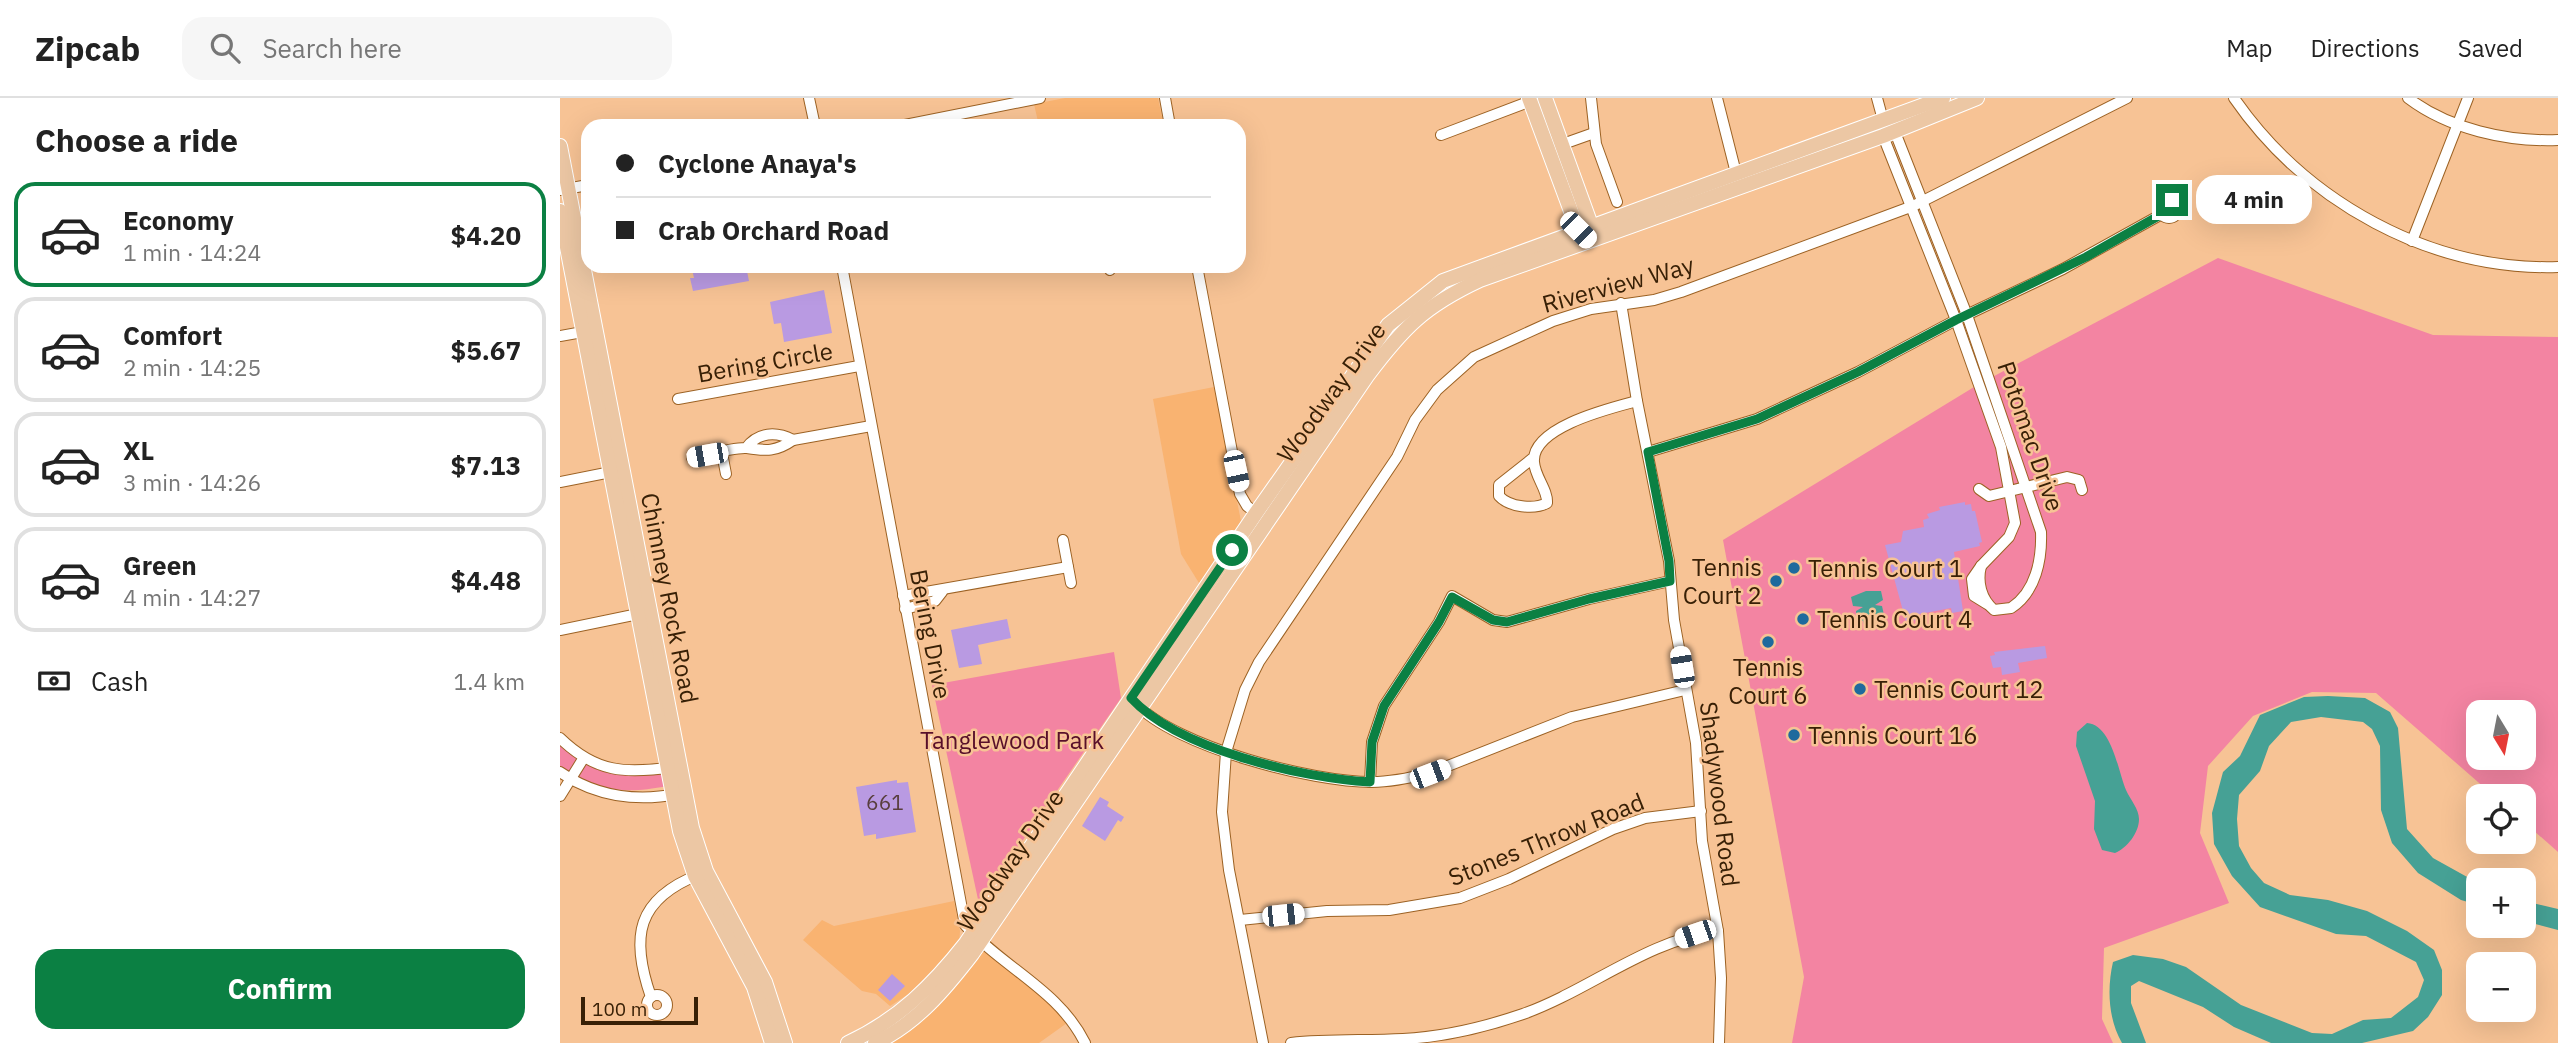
<!DOCTYPE html>
<html lang="en">
<head>
<meta charset="utf-8">
<style>
	:root { --surface:#fff; --page:#f6f6f6; --text:#222; --muted:#767676; --line:#e0e0e0; --accent:#0b8043 }
	body { margin:0; font-family:"IBM Plex Sans",sans-serif; background:var(--page); color:var(--text); height:100vh; display:flex; flex-direction:column; font-size:26px; white-space:nowrap }
	* { box-sizing:border-box; margin:0 }
	p { font-size:23px; color:var(--muted) }
	.icon { flex:none; width:38px; height:38px; fill:none; stroke:currentColor; stroke-width:2; stroke-linecap:round; stroke-linejoin:round }
	.map { position:relative; flex:1; overflow:hidden }
	.panel { display:flex; flex-direction:column; background:var(--surface); width:560px }
	.panel>* { flex:none }
	.guide { position:absolute; left:21px; top:21px; width:665px; height:154px; border-radius:21px; box-shadow:0 7px 28px #0002; display:grid; align-content:center; height:154px; padding:0 35px; background:var(--surface) }
	.needle { width:46px; rotate:170deg }
	.controls { position:absolute; left:1906px; top:602px; display:grid; gap:14px }
	.controls a { display:grid; place-items:center; width:70px; height:70px; border-radius:14px; background:var(--surface); box-shadow:0 7px 28px #0002; font-size:35px }
	.scale { position:absolute; left:21px; bottom:18px; width:117px; box-sizing:border-box; padding-left:7px; border:4px solid #382006; border-top:0; font-size:19px; line-height:24px; white-space:nowrap; color:#382006; -webkit-text-stroke:5px #f7c395; paint-order:stroke }
	.end { position:absolute; width:32px; height:32px; margin:-16px; border:9px solid #0b8043; background:#fff; box-shadow:0 0 0 4px #fff }
	.from { border-radius:50% }
	.bubble { position:absolute; height:49px; border-radius:21px; background:var(--surface); box-shadow:0 7px 28px #0002; font-size:23px; font-weight:700; line-height:49px; text-align:center }
	.car { position:absolute; width:21px; height:42px; margin:-21px -10px; border-radius:9px; box-shadow:0 0 5px 2px #0007; background:linear-gradient(#fff 24%,#345 0 40%,#fff 0 76%,#345 0 86%,#fff 0) }
	.guide b { display:flex; align-items:center; gap:24px; height:66px; font-size:26px }
	.guide b+b { border-top:2px solid var(--line) }
	.guide i { width:18px; height:18px; background:var(--text) }
	ul { padding:0; list-style:none }
	li { display:flex; align-items:center; gap:21px; height:105px; margin:0 14px 10px; padding:0 21px; border:4px solid var(--line); border-radius:21px }
	li div { flex:1 }
	li b { display:block; font-size:26px }
	li em { font-style:normal; font-weight:700 }
	li.selected { border-color:var(--accent) }
	li>.icon { width:63px; height:63px; stroke-width:1.5 }
	h2 { padding:0 35px; font-size:32px; line-height:84px }
	.pay { display:flex; align-items:center; gap:18px; height:77px; padding:0 35px; font-size:26px }
	.pay p { margin-inline-start:auto }
	.cta { display:flex; gap:14px; margin-top:auto; padding:14px 35px }
	.cta a { flex:1; height:80px; border-radius:21px; background:var(--accent); color:#fff; font-size:28px; font-weight:700; line-height:80px; text-align:center }
	header { display:flex; align-items:center; gap:42px; box-sizing:border-box; height:98px; padding:0 35px; background:var(--surface); border-bottom:2px solid var(--line) }
	header strong { font-size:33px }
	nav { display:flex; gap:38px; margin-inline-start:auto; font-size:24px }
	.search { width:490px; height:63px; background:var(--page); display:flex; align-items:center; gap:18px; box-sizing:border-box; padding:0 24px; border-radius:21px; color:var(--muted); font-size:26px }
	main { display:flex; flex:1; min-height:0 }
	.map>svg:first-child { display:block }
	.built { fill:#f9b371 }
	.green { fill:#f384a2; fill-rule:evenodd }
	.water { fill:#46a195 }
	.building { fill:#b99ae2 }
	.lines { fill:none; stroke-linecap:round; stroke-linejoin:round }
	.minor-casing { stroke:#9c6224; stroke-width:12 }
	.major-casing { stroke:#fff; stroke-width:16 }
	.minor { stroke:#fff; stroke-width:10 }
	.major { stroke:#ecc7a4; stroke-width:14 }
	.route { stroke:#0b8043; stroke-width:9 }
	.poi-dot { fill:#1e6a9d; stroke:#f7c395; stroke-width:2.5 }
	.labels { text-anchor:middle; dominant-baseline:central; stroke-width:5; stroke-linejoin:round; paint-order:stroke }
	.number-label { font-size:21px; fill:#583e3d }
	.street-label { font-size:24px; fill:#382006; stroke:#f7c395 }
	.poi-label { font-size:24px; fill:#382006; stroke:#f7c395; text-anchor:start }
	.park-label { font-size:24px; fill:#580f2a; stroke:#f7c395 }
</style>
</head>
<body>
<header>
<strong>Zipcab</strong>
<div class="search"><svg class="icon" aria-label="search" viewBox="0 0 24 24"><circle cx="10" cy="10" r="6"/><path d="M15 15l6 6"/></svg>Search here</div>
<nav><a>Map</a><a>Directions</a><a>Saved</a></nav>
</header>
<main>
<section class="panel">
<h2>Choose a ride</h2>
<ul>
<li class="selected"><svg class="icon" aria-label="car" viewBox="0 0 24 24"><path d="M5 17H2v-5l4-1 3-4h7l3 4 3 1v5h-3M9 17h6M6 11h13"/><circle cx="7" cy="17" r="2"/><circle cx="17" cy="17" r="2"/></svg><div><b>Economy</b><p>1 min · 14:24</p></div><em>$4.20</em></li>
<li><svg class="icon" aria-label="car" viewBox="0 0 24 24"><path d="M5 17H2v-5l4-1 3-4h7l3 4 3 1v5h-3M9 17h6M6 11h13"/><circle cx="7" cy="17" r="2"/><circle cx="17" cy="17" r="2"/></svg><div><b>Comfort</b><p>2 min · 14:25</p></div><em>$5.67</em></li>
<li><svg class="icon" aria-label="car" viewBox="0 0 24 24"><path d="M5 17H2v-5l4-1 3-4h7l3 4 3 1v5h-3M9 17h6M6 11h13"/><circle cx="7" cy="17" r="2"/><circle cx="17" cy="17" r="2"/></svg><div><b>XL</b><p>3 min · 14:26</p></div><em>$7.13</em></li>
<li><svg class="icon" aria-label="car" viewBox="0 0 24 24"><path d="M5 17H2v-5l4-1 3-4h7l3 4 3 1v5h-3M9 17h6M6 11h13"/><circle cx="7" cy="17" r="2"/><circle cx="17" cy="17" r="2"/></svg><div><b>Green</b><p>4 min · 14:27</p></div><em>$4.48</em></li>
</ul>
<div class="pay"><svg class="icon" aria-label="cash" viewBox="0 0 24 24"><path d="M3 7h18v10H3z"/><circle cx="12" cy="12" r="2"/></svg>Cash<p>1.4 km</p></div>
<div class="cta"><a>Confirm</a></div>
</section>
<div class="map">
<svg width="1998" height="945" viewBox="0 0 1998 945">
	<rect width="100%" height="100%" fill="#f7c395"/>
	<g class="built">
		<polygon points="505,0 598,0 604,28 479,28 474,6"/>
		<polygon points="654,289 681,423 639,485 621,456 593,301"/>
		<polygon points="394,803 400,833 399,848 370,882 330,908 316,896 302,893 243,842 262,822 274,828"/>
		<polygon points="419,850 473,889 507,925 479,945 322,945"/>
	</g>
	<g class="green">
		<path d="M1658 160 1873 237 1998 239V754L1964 724V698H1934L1816 595 1752 594 1693 618 1648 668 1640 735 1669 805 1544 850 1542 921 1553 945H1232L1244 879 1163 442 1419 286ZM1918 614H1964V660H1918Z"/>
		<polygon points="554,554 561,600 419,806 372,587"/>
		<path d="M0 646 19 662 105 674 108 688C59 697 44 692 0 671Z"/>
	</g>
	<g class="water">
		<polygon points="1306,493 1321,493 1323,502 1315,507 1322,508 1324,517 1319,520 1319,529 1306,532 1303,523 1297,522 1296,513 1303,509 1293,508 1291,499"/>
		<path d="M1768 598 1805 600 1830 614 1838 630 1847 731 1873 760 1918 785V807L1901 802 1858 775 1832 745 1821 712 1820 648 1812 631 1803 624 1761 619 1731 624 1709 648 1700 673 1679 697 1677 721 1679 748 1691 770 1704 785 1730 797 1768 802 1807 813 1847 833 1874 852 1882 872V897L1868 919 1853 933 1802 945H1711L1674 929 1643 909 1579 883 1571 888V905L1586 945H1562C1548 921 1547 890 1553 864L1573 857 1603 861 1626 869 1681 907 1752 935 1772 936 1803 922 1831 920 1858 899 1864 882 1856 864 1806 838 1776 836 1700 809 1672 778 1654 746 1652 715 1663 674 1680 658 1700 617 1744 599Z"/>
		<path d="M1527 625C1552 627 1558 673 1566 692 1570 701 1579 711 1579 721 1579 735 1567 750 1555 755L1542 752 1534 731 1535 703 1516 648 1517 634Z"/>
		<polygon points="1964,803 1998,811 1998,832 1964,823"/>
	</g>
	<g class="building">
		<polygon points="139,168 186,168 189,183 133,193 130,180 134,180 132,171"/>
		<polygon points="264,192 272,235 224,244 221,225 214,226 210,204"/>
		<polygon points="1405,404 1405,407 1411,406 1412,413 1415,413 1422,444 1419,445 1420,448 1394,454 1403,513 1392,515 1391,510 1355,517 1356,522 1346,524 1325,447 1341,444 1343,433 1364,429 1363,422 1369,420 1367,416 1380,412 1379,409"/>
		<polygon points="447,521 451,540 418,547 422,566 399,570 391,532"/>
		<polygon points="1485,548 1487,560 1458,565 1460,574 1442,577 1441,569 1433,570 1430,558 1435,557 1434,554"/>
		<polygon points="337,682 337,685 348,684 356,734 316,741 316,736 304,738 296,689"/>
		<polygon points="540,699 549,704 547,708 564,719 561,724 558,722 545,743 522,728"/>
		<polygon points="332,876 345,888 330,903 318,892"/>
	</g>
	<g class="lines">
		<defs>
			<g id="minor">
				<polyline points="249,0 255,28"/>
				<polyline points="605,0 610,28"/>
				<polyline points="1031,0 1036,46 1057,104"/>
				<polyline points="1157,0 1178,83"/>
				<polyline points="1317,0 1323,22 1323,38 1396,222 1441,349 1455,425 1449,439 1421,468 1412,481 1414,498 1427,506"/>
				<path d="M1674 0C1746 104 1870 173 1998 169"/>
				<path d="M1848 0C1889 31 1947 44 1998 42"/>
				<polyline points="340,28 480,0"/>
				<path d="M1330 29 1335 34 1407 217 1481 434C1482 461 1476 494 1451 510L1434 512C1421 501 1417 484 1421 468"/>
				<polyline points="881,37 976,1"/>
				<polyline points="1003,46 1034,35"/>
				<polyline points="0,92 28,87"/>
				<circle cx="1609" cy="111" r="9"/>
				<polyline points="1852,143 1908,0"/>
				<path d="M282 168 405 827C443 870 499 892 525 945"/>
				<polyline points="549,168 550,172"/>
				<polyline points="637,168 680,396 687,408 701,419"/>
				<polyline points="1061,205 1077,303 1109,463 1114,522 1136,645 1142,743 1158,833 1161,880 1159,945"/>
				<polyline points="0,238 28,233"/>
				<polyline points="118,301 299,268"/>
				<polyline points="233,342 311,328"/>
				<polyline points="1088,354 1197,321 1298,274 1396,222 1503,171 1602,116"/>
				<polyline points="162,355 166,376"/>
				<path d="M132 360C146 357 174 349 187 350 206 353 216 354 233 342 216 333 198 334 186 350"/>
				<path d="M973 360 939 387V398C949 409 974 412 987 405 988 392 975 379 974 364 971 329 1051 310 1077 303"/>
				<polyline points="0,384 56,373"/>
				<polyline points="1419,391 1429,398 1507,379 1519,382 1522,392"/>
				<polyline points="503,442 511,485"/>
				<polyline points="343,498 508,469"/>
				<polyline points="345,511 375,503 382,494"/>
				<polyline points="0,532 83,515"/>
				<path d="M575 605C616 649 752 684 812 684 832 684 850 680 870 675L1012 619 1125 592"/>
				<path d="M0 640C36 675 66 676 113 669"/>
				<path d="M0 674C35 698 76 704 117 696"/>
				<polyline points="810,684 812,644 824,608 879,524 892,498 933,522 947,524 1029,501 1110,483"/>
				<polyline points="0,698 23,661"/>
				<polyline points="680,822 767,813 829,812 900,800 949,781 1053,731 1085,720 1141,713"/>
				<circle cx="97" cy="907" r="10"/>
				<path d="M91 899C70 839 76 801 140 776"/>
				<polyline points="703,945 669,772 662,714 666,654 685,592 699,564 837,359 855,322 877,292 914,259 993,223 1031,211 1094,202 1121,194 1353,108 1567,0"/>
				<path d="M731 945C768 941 806 943 843 941 883 939 925 929 963 916 1030 892 1087 842 1158 833"/>
			</g>
			<g id="major">
				<polyline points="969,0 1018,132 1024,138"/>
				<polyline points="985,0 1031,127 1030,134"/>
				<polyline points="0,48 132,730 146,773 205,884 225,945"/>
				<polyline points="0,113 120,733 135,778 194,889 212,945"/>
				<path d="M288 945C338 922 373 887 406 845L696 415 828 227 883 183 1383 0"/>
				<path d="M315 945C356 926 385 891 412 856L807 278C843 230 864 208 920 182L1323 38 1417 0"/>
			</g>
		</defs>
		<use href="#minor" class="minor-casing"/>
		<use href="#major" class="major-casing"/>
		<use href="#minor" class="minor"/>
		<use href="#major" class="major"/>
	</g>
	<g class="lines">
		<path class="route" d="M672 452 571 600C618 651 741 680 810 684L812 644 824 608 879 524 892 499 933 522 947 524 1029 501 1110 483 1109 463 1088 354 1197 321 1298 274 1396 222 1526 159 1602 116V105L1612 102"/>
	</g>
	<g class="poi-dot">
		<circle cx="1234" cy="470" r="7"/>
		<circle cx="1216" cy="483" r="7"/>
		<circle cx="1243" cy="521" r="7"/>
		<circle cx="1208" cy="544" r="7"/>
		<circle cx="1300" cy="591" r="7"/>
		<circle cx="1234" cy="637" r="7"/>
	</g>
	<g class="labels">
		<g class="number-label">
			<text x="325" y="704">661</text>
		</g>
		<g class="street-label">
			<text transform="translate(1058 186) rotate(-15)">Riverview Way</text>
			<text transform="translate(205 264) rotate(-10)">Bering Circle</text>
			<text transform="translate(771 294) rotate(-54)">Woodway Drive</text>
			<text transform="translate(1471 338) rotate(71)">Potomac Drive</text>
			<text transform="translate(110 500) rotate(79)">Chimney Rock Road</text>
			<text transform="translate(371 536) rotate(79)">Bering Drive</text>
			<text transform="translate(1160 696) rotate(83)">Shadywood Road</text>
			<text transform="translate(986 741) rotate(-22)">Stones Throw Road</text>
			<text transform="translate(450 762) rotate(-55)">Woodway Drive</text>
		</g>
		<g class="poi-label">
			<text x="1202" y="469" text-anchor="end">Tennis<tspan x="1202" dy="28">Court 2</tspan></text>
			<text x="1248" y="470">Tennis Court 1</text>
			<text x="1257" y="521">Tennis Court 4</text>
			<text x="1208" y="569" text-anchor="middle">Tennis<tspan x="1208" dy="28">Court 6</tspan></text>
			<text x="1314" y="591">Tennis Court 12</text>
			<text x="1248" y="637">Tennis Court 16</text>
		</g>
		<g class="park-label">
			<text x="452" y="642">Tanglewood Park</text>
		</g>
	</g>
</svg>
<div class="controls">
<a><svg class="needle" viewBox="-14 -14 28 28"><path d="M0-13l5 13h-10z" fill="#e53935"/><path d="M0 13l5-13h-10z" fill="#767676"/></svg></a>
<a><svg class="icon" aria-label="locate" viewBox="0 0 24 24"><circle cx="12" cy="12" r="6"/><path d="M12 2v4M12 18v4M2 12h4M18 12h4"/></svg></a>
<a>+</a>
<a>−</a>
</div>
<div class="scale">100 m</div>
<i class="end from" style="left:672px;top:452px"></i>
<i class="end" style="left:1612px;top:102px"></i>
<div class="bubble" style="left:1636px;top:77px;width:116px">4 min</div>
<i class="car" style="left:1018px;top:132px;rotate:135deg"></i>
<i class="car" style="left:147px;top:357px;rotate:260deg"></i>
<i class="car" style="left:676px;top:373px;rotate:168deg"></i>
<i class="car" style="left:1122px;top:569px;rotate:351deg"></i>
<i class="car" style="left:870px;top:676px;rotate:69deg"></i>
<i class="car" style="left:723px;top:817px;rotate:84deg"></i>
<i class="car" style="left:1135px;top:836px;rotate:251deg"></i>
<div class="guide">
<b><i class="from"></i>Cyclone Anaya's</b>
<b><i></i>Crab Orchard Road</b>
</div>
</div>
</main>
</body>
</html>
